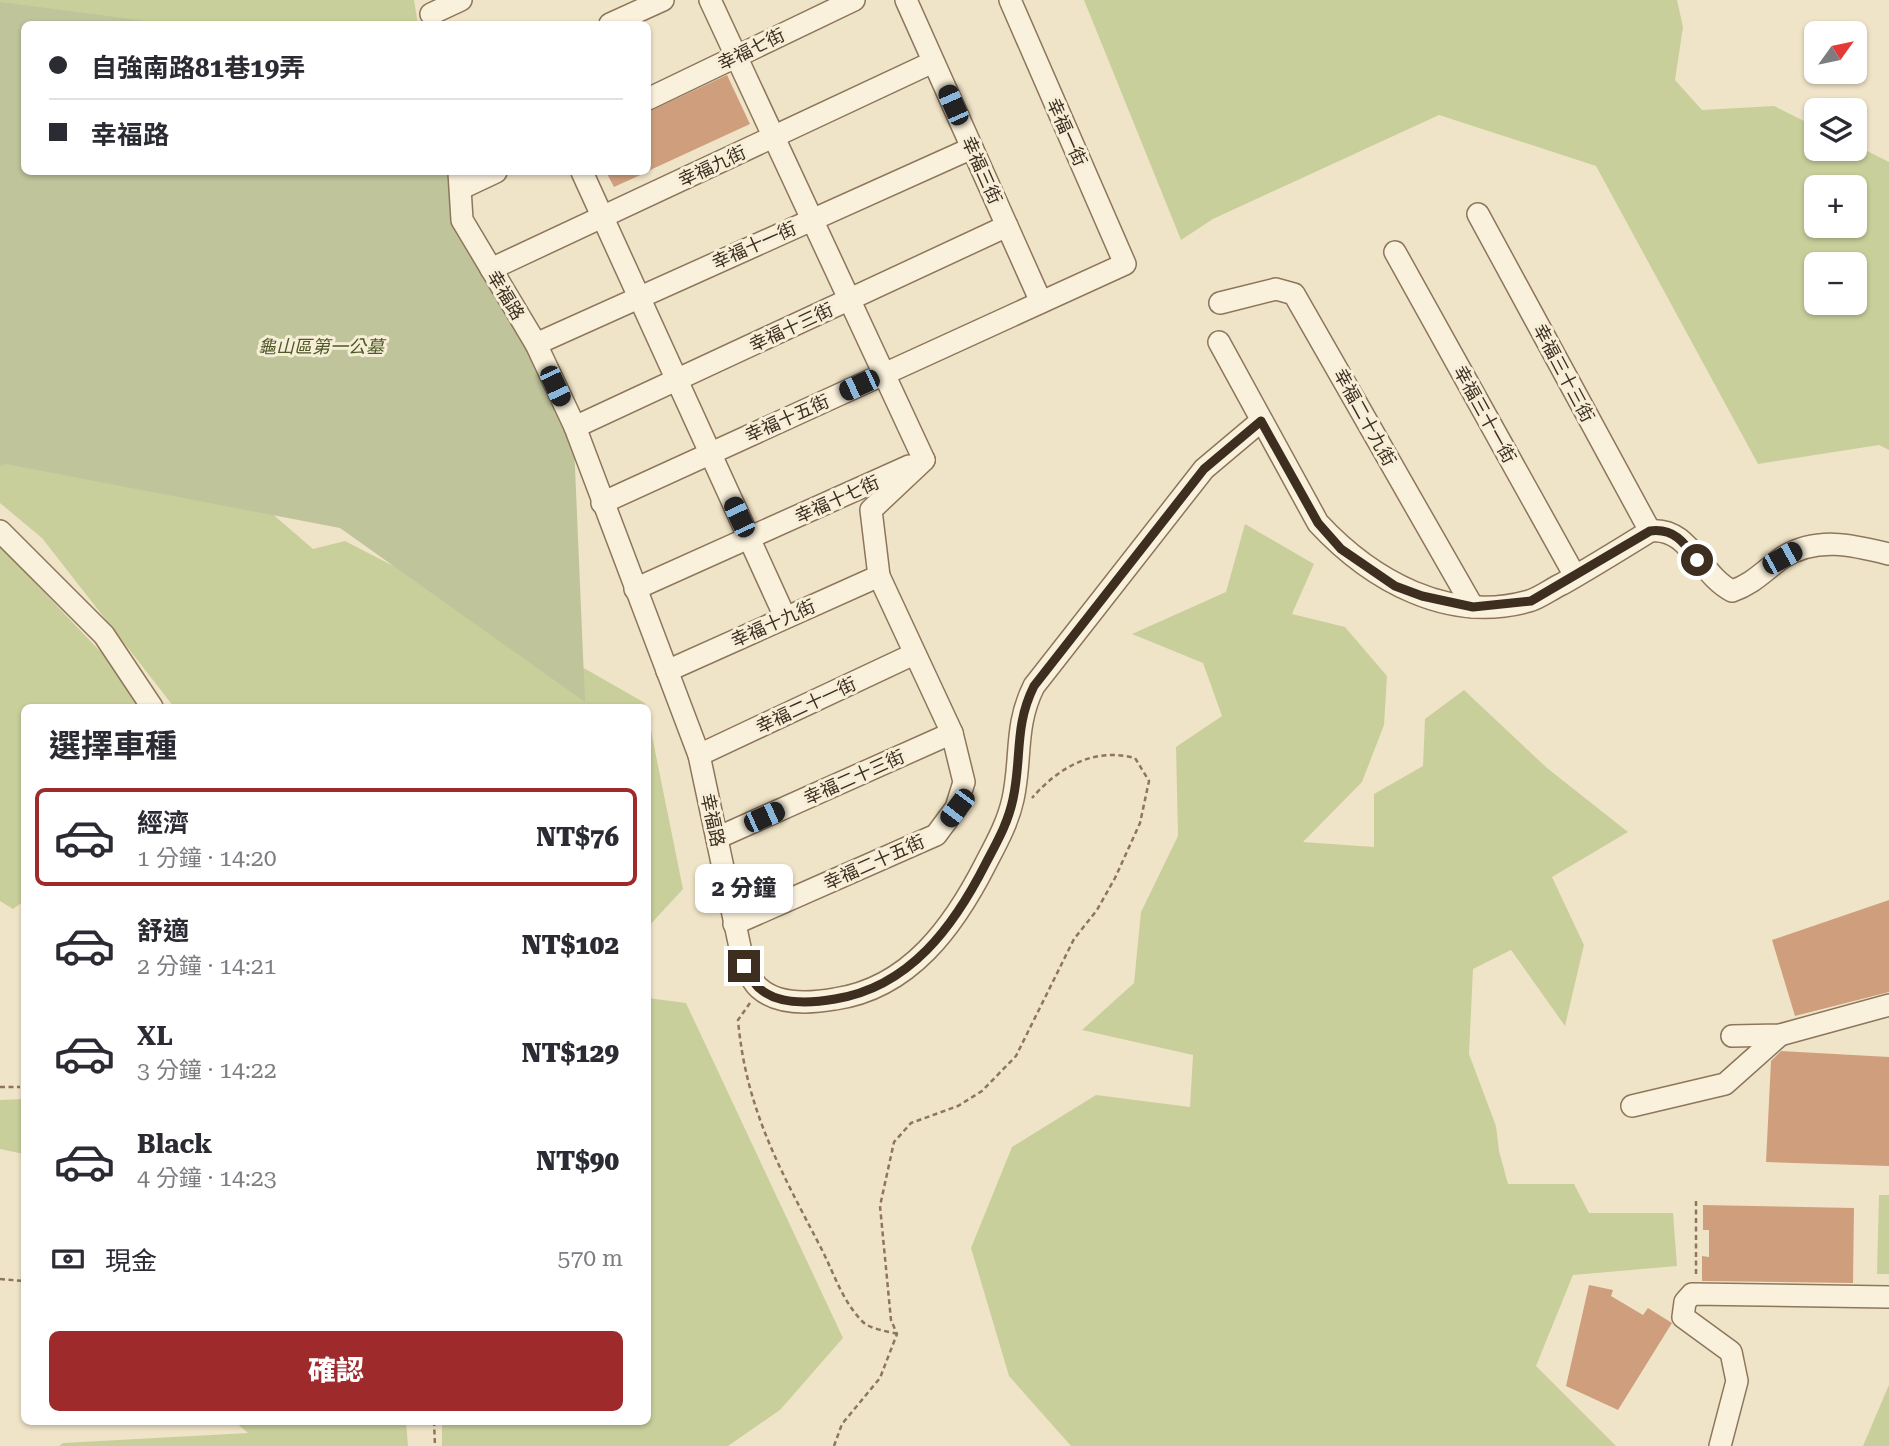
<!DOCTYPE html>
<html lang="zh-TW">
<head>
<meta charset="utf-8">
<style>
	:root { --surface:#fff; --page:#f7f7f7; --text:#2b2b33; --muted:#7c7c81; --line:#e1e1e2; --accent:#9e2a2b }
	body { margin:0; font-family:"Roboto Serif","Noto Sans TC",serif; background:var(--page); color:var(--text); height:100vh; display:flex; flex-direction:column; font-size:26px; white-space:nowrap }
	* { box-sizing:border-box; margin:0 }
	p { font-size:23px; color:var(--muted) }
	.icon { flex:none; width:38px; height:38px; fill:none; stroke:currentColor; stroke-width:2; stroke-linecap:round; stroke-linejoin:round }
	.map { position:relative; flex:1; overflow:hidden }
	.details { position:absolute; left:21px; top:704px; width:630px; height:721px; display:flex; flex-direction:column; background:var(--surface); border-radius:10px; box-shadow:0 2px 5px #0004 }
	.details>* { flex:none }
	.banner { position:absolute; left:21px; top:21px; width:630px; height:154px; border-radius:10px; box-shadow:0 2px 5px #0004; display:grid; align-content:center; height:154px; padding:0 28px; background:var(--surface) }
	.needle { width:46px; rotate:57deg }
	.buttons { position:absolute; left:1804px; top:21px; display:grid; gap:14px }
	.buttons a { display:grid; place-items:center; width:63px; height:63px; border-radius:10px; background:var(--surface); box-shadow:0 2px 5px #0004; font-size:35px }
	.end { position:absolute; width:32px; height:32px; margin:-16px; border:9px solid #3d2e20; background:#fff; box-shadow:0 0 0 4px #fff }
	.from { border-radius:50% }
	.bubble { position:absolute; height:49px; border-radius:10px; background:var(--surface); box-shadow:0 2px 5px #0004; font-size:23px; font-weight:800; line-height:49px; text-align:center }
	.car { position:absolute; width:21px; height:42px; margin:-21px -10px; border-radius:9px; box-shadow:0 0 5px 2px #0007; background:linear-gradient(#222 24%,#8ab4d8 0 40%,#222 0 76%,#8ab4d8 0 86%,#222 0) }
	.banner b { display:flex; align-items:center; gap:24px; height:66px; font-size:26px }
	.banner b+b { border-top:2px solid var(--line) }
	.banner i { width:18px; height:18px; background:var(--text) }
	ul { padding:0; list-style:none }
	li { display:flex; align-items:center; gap:21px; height:98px; margin:0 14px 10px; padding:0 14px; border:4px solid transparent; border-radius:10px }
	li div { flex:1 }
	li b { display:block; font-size:26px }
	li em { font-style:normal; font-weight:800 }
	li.active { border-color:var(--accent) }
	li>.icon { width:63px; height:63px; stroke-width:1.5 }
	h2 { padding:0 28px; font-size:32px; line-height:84px }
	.pay { display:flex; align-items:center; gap:18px; height:77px; padding:0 28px; font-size:26px }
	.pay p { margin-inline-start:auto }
	.action { display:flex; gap:14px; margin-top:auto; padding:14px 28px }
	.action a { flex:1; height:80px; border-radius:10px; background:var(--accent); color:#fff; font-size:28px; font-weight:800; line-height:80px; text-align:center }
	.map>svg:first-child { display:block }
	.green { fill:#c9cf9b; fill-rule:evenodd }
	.cemetery { fill:#bfc49a }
	.building { fill:#cf9f7d }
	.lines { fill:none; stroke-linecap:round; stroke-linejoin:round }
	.minor-casing { stroke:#8d765c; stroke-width:24 }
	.path { stroke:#8d765c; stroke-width:2.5; stroke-dasharray:5 3.5; stroke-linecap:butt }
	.minor { stroke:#faf1dc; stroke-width:21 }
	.route { stroke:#3d2e20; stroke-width:9 }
	.labels { text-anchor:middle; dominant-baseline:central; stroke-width:6; stroke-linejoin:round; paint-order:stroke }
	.street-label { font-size:18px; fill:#3d2e20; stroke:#f7eed8 }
	.park-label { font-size:18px; font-style:italic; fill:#4d5a26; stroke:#f7eed8 }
</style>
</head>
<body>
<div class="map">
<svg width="1889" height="1446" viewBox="0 0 1889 1446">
	<rect width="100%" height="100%" fill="#f0e4c8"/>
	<g class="green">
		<polygon points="0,0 414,0 418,24 24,24 0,17"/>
		<path d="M1084 0H1677L1683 27 1675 80 1702 110 1774 106 1816 127V149H1855V145L1889 162V450L1879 445 1758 464 1596 166 1439 115 1213 219 1181 240ZM1816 187H1855V226H1816ZM1816 264H1855V303H1816Z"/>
		<polygon points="0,463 232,479 313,549 345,541 512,627 645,703 646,707 174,707 42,538 0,503"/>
		<polygon points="1245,524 1314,564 1292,614 1345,627 1387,676 1384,725 1362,782 1303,842 1374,847 1374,794 1423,766 1425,719 1464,690 1547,768 1628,832 1552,877 1584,945 1565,1026 1511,950 1473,969 1469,1054 1496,1126 1499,1151 1508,1184 1574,1184 1589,1213 1673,1213 1677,1266 1573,1275 1536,1366 1616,1446 1071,1446 1009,1376 971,1248 1012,1147 1096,1095 1190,1107 1193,1055 1082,1030 1134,983 1141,912 1178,836 1176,747 1222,716 1203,663 1132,634 1226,592"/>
		<polygon points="0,546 115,667 138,707 24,707 24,901 13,909 0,901"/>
		<polygon points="648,716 683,889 648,927"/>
		<polygon points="648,998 686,1003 843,1338 780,1410 728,1446 442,1446 442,1421 648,1421"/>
		<polygon points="24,1099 24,1154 0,1149 0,1100"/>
		<polygon points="1879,1195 1889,1195 1889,1274 1877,1274"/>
		<polygon points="1889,1385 1889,1446 1863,1446 1888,1387"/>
		<polygon points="234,1421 406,1421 408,1446 59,1446 63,1443 248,1433"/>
	</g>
	<polygon class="cemetery" points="0,2 170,24 24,24 24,172 453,172 456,188 574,444 585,702 340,528 6,464 0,466"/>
	<g class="building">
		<polygon points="727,75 750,124 648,171 648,112"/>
		<polygon points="606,172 647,172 614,187"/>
		<polygon points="1889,900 1889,992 1795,1016 1772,940"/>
		<polygon points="1781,1051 1889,1057 1889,1166 1766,1162 1771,1061"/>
		<polygon points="1703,1205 1854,1208 1853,1283 1702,1281 1702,1256 1709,1257 1709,1230 1703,1230"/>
		<polygon points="1589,1285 1613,1290 1611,1296 1643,1315 1648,1308 1672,1323 1618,1410 1566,1386"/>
	</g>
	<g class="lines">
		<defs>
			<g id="minor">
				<polyline points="710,0 924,460"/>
				<polyline points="906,0 1041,302"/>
				<polyline points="431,14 461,0"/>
				<polyline points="610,24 663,0"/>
				<polyline points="648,99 854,0"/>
				<path d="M459 172 462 220 536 344 575 427 699 755 744 966C749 973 753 983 759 988 779 1006 812 1003 835 999 910 988 954 926 986 863 997 842 1008 822 1013 799 1022 758 1014 726 1034 686L1204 469 1261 421"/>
				<polyline points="582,172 785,617"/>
				<polyline points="462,188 496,172"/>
				<polyline points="1478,214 1650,531"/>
				<polyline points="1395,252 1575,576"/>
				<polyline points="491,269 933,62"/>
				<polyline points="1220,303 1276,289 1294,294 1473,607"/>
				<path d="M1219 342 1318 523C1371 580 1448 624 1529 601 1540 598 1551 589 1562 584 1592 567 1621 549 1650 531 1689 526 1700 575 1732 591 1753 584 1765 570 1782 558 1816 536 1853 545 1889 554"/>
				<polyline points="536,344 972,148"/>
				<polyline points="575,427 1007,226"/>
				<polyline points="602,503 1125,264 1010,0"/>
				<polyline points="0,531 104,635 152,707"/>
				<polyline points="635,589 909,466"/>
				<polyline points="667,671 879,576"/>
				<polyline points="699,755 914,654"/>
				<polyline points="717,838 952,733"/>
				<polyline points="734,924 936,835 956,808 964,782 952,733 879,576 871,510 924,460"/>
				<polyline points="1732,1036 1780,1035 1889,1005"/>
				<polyline points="1632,1106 1725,1084 1780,1035"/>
				<polyline points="1720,1446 1737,1381 1731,1352 1683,1317 1685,1302 1692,1294 1889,1297"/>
			</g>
		</defs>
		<use href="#minor" class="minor-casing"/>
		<g class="path">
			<path d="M750 1003 738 1020C746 1110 780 1169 821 1248 834 1273 842 1301 863 1322 870 1329 887 1331 897 1334"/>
			<polyline points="0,1087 20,1087"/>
			<polyline points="1696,1274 1696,1201"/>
			<polyline points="0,1279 24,1281"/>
			<polyline points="434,1421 435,1446"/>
			<path d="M834 1446 842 1424 880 1378 897 1334 891 1320 880 1206 894 1142 911 1123 958 1106 982 1091 1016 1056 1074 939 1097 910 1115 878 1140 823 1149 781 1135 758C1094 747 1059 767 1032 798"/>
		</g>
		<use href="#minor" class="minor"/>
	</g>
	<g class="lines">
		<path class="route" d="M744 966C749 973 753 983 759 988 779 1006 812 1003 835 999 910 987 954 926 986 863 997 842 1008 823 1013 799 1022 758 1014 726 1034 686L1204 469 1261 421 1318 523 1341 549 1395 586 1422 596 1473 607 1531 601 1650 531C1674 528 1684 542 1697 560"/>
	</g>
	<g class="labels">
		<g class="street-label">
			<text transform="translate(751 49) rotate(-26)">幸福七街</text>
			<text transform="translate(1067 132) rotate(66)">幸福一街</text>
			<text transform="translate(712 166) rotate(-25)">幸福九街</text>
			<text transform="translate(982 170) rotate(66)">幸福三街</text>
			<text transform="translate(754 245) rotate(-24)">幸福十一街</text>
			<text transform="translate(506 295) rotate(59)">幸福路</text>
			<text transform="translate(791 327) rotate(-25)">幸福十三街</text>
			<text transform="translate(1564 373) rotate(62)">幸福三十三街</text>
			<text transform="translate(1485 414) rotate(61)">幸福三十一街</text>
			<text transform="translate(1365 417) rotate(61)">幸福二十九街</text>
			<text transform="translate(787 418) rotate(-24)">幸福十五街</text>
			<text transform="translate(837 499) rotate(-24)">幸福十七街</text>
			<text transform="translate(773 623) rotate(-24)">幸福十九街</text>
			<text transform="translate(806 705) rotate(-25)">幸福二十一街</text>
			<text transform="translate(854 777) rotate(-24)">幸福二十三街</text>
			<text transform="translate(713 820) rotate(78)">幸福路</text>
			<text transform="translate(874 862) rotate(-24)">幸福二十五街</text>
		</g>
		<g class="park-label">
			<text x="321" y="346">龜山區第一公墓</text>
		</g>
	</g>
</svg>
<div class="buttons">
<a><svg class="needle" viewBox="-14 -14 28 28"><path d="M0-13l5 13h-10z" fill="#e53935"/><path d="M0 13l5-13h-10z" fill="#7c7c81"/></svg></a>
<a><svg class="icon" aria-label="layers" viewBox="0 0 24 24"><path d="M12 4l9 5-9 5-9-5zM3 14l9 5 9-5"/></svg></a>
<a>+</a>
<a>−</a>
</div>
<i class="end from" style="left:1697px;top:560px"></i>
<i class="end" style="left:744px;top:966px"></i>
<div class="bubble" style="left:695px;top:864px;width:98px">2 分鐘</div>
<i class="car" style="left:953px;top:105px;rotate:336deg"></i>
<i class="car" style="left:859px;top:385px;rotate:245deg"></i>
<i class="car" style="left:555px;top:386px;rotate:155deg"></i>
<i class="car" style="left:739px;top:517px;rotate:335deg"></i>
<i class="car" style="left:1782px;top:558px;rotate:61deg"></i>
<i class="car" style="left:957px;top:808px;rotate:217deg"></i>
<i class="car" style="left:764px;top:817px;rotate:66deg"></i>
<div class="banner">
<b><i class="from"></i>自強南路81巷19弄</b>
<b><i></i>幸福路</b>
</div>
<section class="details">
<h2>選擇車種</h2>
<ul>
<li class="active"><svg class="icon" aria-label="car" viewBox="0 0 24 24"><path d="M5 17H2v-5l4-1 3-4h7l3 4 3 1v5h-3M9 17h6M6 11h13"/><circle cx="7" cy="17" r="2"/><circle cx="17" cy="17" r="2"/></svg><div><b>經濟</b><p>1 分鐘 · 14:20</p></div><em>NT$76</em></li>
<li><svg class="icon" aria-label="car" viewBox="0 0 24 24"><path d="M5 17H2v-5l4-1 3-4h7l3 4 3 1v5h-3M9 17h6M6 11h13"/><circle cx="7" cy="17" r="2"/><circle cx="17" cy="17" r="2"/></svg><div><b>舒適</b><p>2 分鐘 · 14:21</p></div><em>NT$102</em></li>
<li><svg class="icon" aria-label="car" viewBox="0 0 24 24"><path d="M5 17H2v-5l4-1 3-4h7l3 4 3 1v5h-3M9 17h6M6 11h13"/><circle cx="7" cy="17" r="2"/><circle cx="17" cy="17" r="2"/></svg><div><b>XL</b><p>3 分鐘 · 14:22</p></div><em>NT$129</em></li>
<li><svg class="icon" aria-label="car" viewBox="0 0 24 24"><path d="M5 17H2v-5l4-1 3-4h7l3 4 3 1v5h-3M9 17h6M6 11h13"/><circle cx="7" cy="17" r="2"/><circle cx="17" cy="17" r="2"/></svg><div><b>Black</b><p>4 分鐘 · 14:23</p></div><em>NT$90</em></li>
</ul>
<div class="pay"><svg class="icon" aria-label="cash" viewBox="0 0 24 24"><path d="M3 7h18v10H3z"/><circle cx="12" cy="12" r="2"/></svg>現金<p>570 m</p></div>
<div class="action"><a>確認</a></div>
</section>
</div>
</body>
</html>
